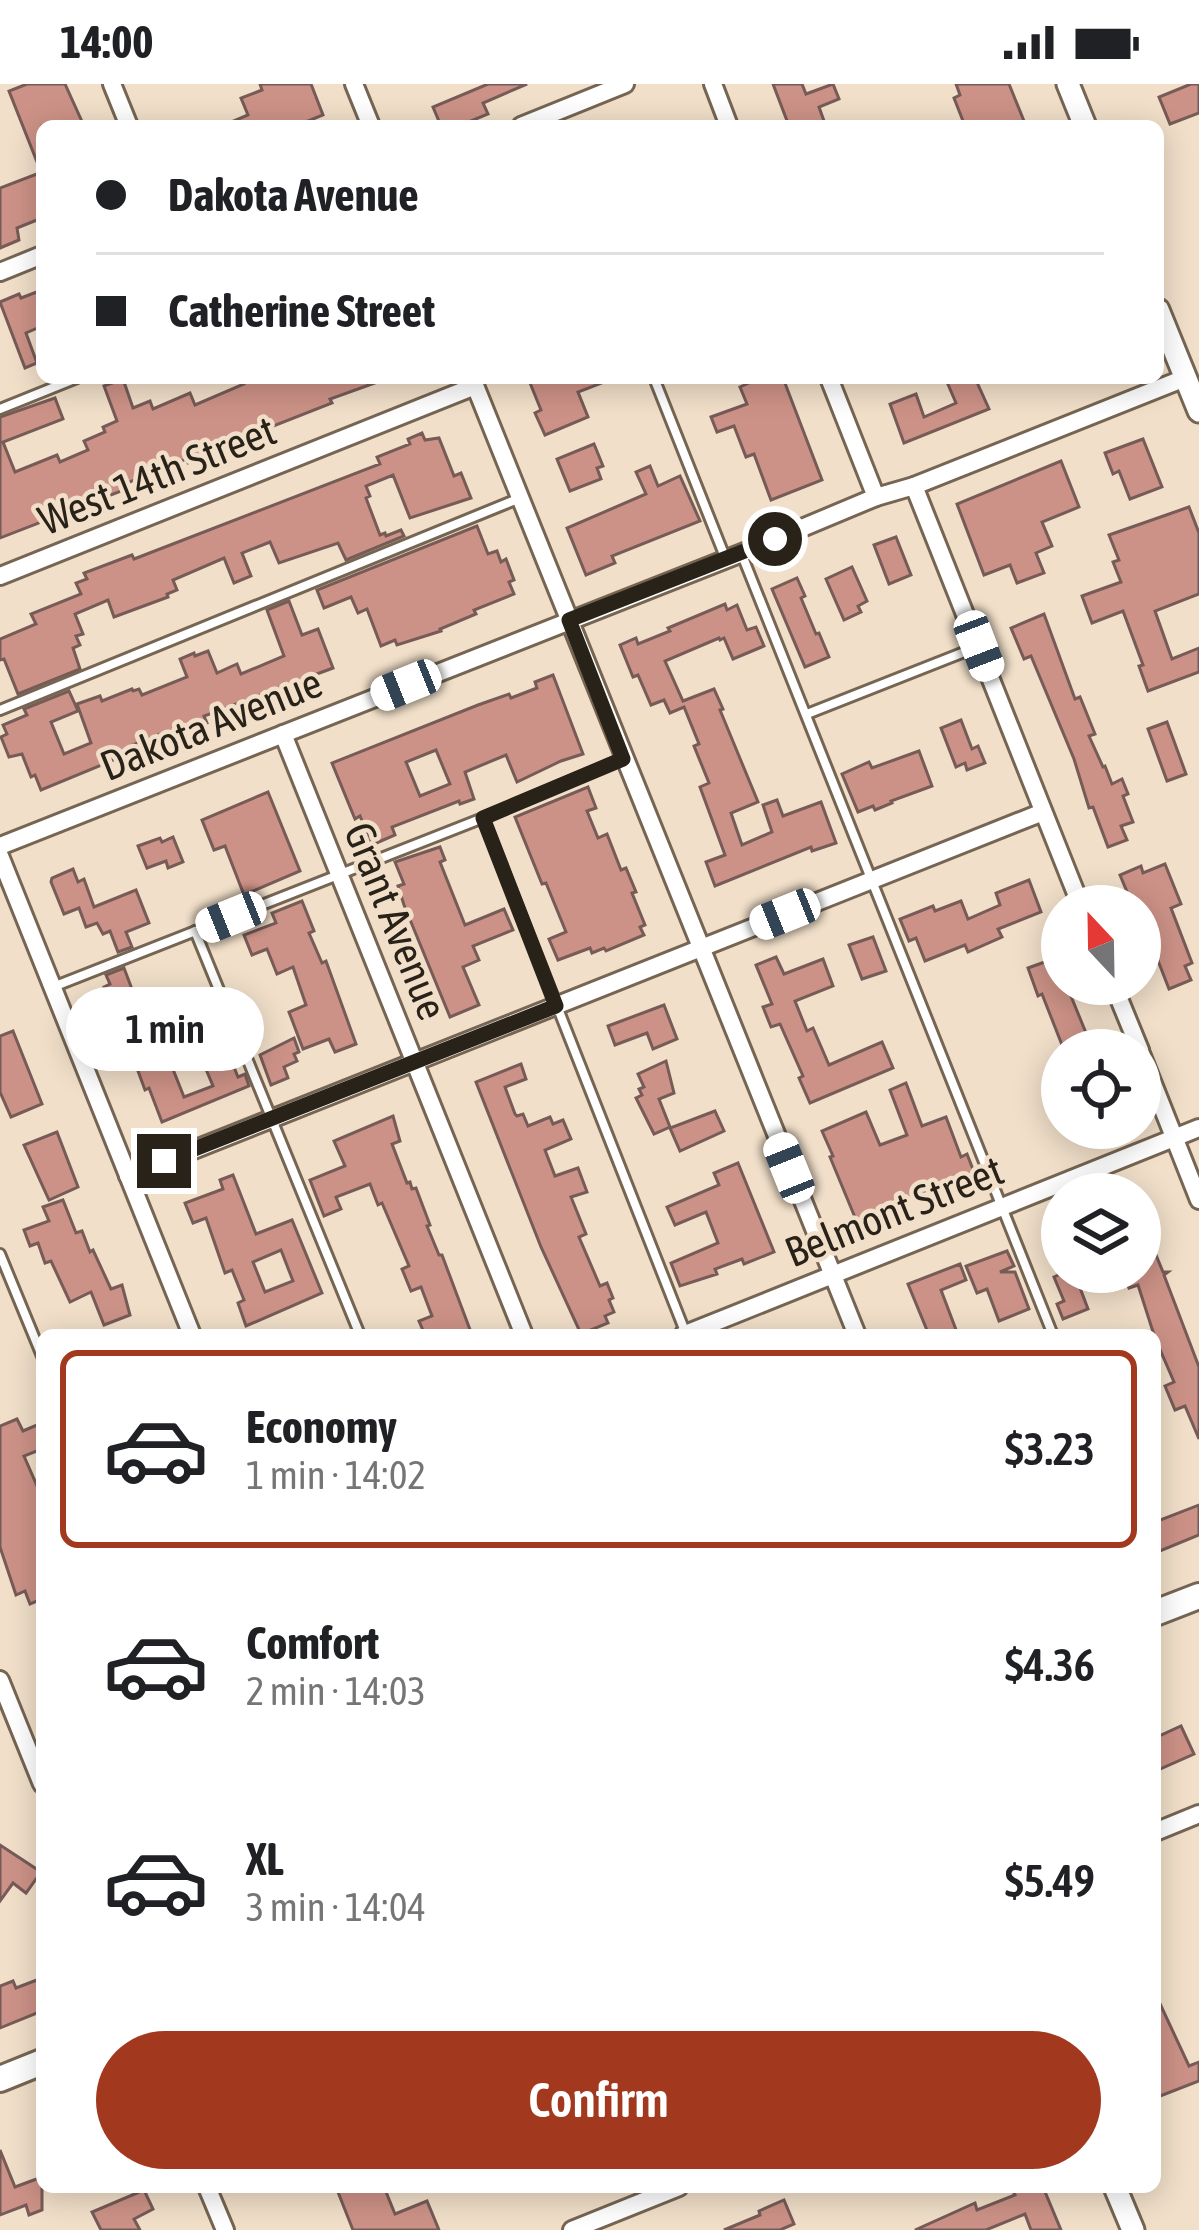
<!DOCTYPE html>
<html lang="en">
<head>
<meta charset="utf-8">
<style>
	:root { --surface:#fff; --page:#f2f2f2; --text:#202124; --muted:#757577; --line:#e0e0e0; --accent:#a2391e }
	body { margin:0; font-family:"Asap Condensed",sans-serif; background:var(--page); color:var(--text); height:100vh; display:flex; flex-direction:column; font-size:45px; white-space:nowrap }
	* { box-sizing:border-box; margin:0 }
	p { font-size:39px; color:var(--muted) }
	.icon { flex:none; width:66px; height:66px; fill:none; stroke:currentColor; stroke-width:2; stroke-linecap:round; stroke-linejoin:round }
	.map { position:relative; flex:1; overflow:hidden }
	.sheet { position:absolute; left:36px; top:1245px; width:1125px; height:864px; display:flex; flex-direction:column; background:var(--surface); border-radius:18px; box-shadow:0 6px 30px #0003 }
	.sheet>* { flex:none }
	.hud { position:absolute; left:36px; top:36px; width:1128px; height:264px; border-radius:18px; box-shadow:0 6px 30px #0003; display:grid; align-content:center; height:264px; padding:0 60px; background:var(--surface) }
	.needle { width:78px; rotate:338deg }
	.buttons { position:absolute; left:1041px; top:801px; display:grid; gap:24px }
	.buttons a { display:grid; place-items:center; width:120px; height:120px; border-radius:50%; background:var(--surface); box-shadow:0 6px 30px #0003; font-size:60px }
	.end { position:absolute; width:54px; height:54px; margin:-27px; border:15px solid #282219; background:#fff; box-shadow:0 0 0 6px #fff }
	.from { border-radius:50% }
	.bubble { position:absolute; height:84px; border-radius:42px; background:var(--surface); box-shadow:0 6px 30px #0003; font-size:39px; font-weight:600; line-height:84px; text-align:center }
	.car { position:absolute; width:36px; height:72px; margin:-36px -18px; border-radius:15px; box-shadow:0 0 9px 3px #0007; background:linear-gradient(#fff 24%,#345 0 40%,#fff 0 76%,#345 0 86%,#fff 0) }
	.hud b { display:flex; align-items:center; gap:42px; height:114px; font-size:45px }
	.hud b+b { border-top:3px solid var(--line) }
	.hud i { width:30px; height:30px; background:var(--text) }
	ul { padding:21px 0 0; list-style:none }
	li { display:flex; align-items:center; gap:36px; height:198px; margin:0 24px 18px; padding:0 36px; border:6px solid transparent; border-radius:18px }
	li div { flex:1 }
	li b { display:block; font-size:45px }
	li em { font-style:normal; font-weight:600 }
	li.current { border-color:var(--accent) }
	li>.icon { width:108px; height:108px; stroke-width:1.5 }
	.button { display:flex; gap:24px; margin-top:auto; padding:24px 60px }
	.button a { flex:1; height:138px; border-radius:72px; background:var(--accent); color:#fff; font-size:48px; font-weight:600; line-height:138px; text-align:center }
	.status { display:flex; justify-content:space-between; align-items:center; height:84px; padding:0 60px; background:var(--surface); direction:ltr }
	.status svg { height:33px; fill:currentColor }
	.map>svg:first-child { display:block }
	.building { fill:#cd9287; stroke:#765b57; stroke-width:3; fill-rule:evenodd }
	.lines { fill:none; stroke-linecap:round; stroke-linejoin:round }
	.service-casing { stroke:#756552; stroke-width:14 }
	.minor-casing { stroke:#756552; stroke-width:22 }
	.tertiary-casing { stroke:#756552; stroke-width:27 }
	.secondary-casing { stroke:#756552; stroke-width:30 }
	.service { stroke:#fff; stroke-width:8 }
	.minor { stroke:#fff; stroke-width:16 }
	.tertiary { stroke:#fff; stroke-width:21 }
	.secondary { stroke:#fff; stroke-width:24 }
	.route { stroke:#282219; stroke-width:15 }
	.labels { text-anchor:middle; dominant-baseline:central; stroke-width:9; stroke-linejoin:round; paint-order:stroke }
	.street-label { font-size:42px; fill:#282219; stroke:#f1dfc9 }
</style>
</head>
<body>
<div class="status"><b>14:00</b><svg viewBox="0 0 49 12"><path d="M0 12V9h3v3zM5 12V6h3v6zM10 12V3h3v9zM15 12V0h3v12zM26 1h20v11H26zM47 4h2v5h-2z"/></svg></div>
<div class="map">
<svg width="1199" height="2146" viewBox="0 0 1199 2146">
	<rect width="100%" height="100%" fill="#f1dfc9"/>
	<g class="building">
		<polygon points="27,0 65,0 84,42 42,42 41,88 9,7"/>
		<polygon points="260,0 311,0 323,31 296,42 222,42 248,31 241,14 262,6"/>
		<polygon points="488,0 527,0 483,19 488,30 459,42 441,42 433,23"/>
		<polygon points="773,0 802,0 806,10 833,0 839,15 819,23 824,37 811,42 789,42"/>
		<polygon points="956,0 1009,0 1026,42 965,42 954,14 960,11"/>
		<polygon points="1191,0 1199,0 1199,29 1170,40 1159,13"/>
		<polygon points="42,88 42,134 17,144 19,156 0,164 0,104"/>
		<polygon points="42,206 42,242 26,249 37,279 25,284 0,218 19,210 21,214"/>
		<polygon points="242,294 383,296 330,315 332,319 248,352 250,355 226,365 188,379 186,375 127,399 129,404 0,454 0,333 55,314 63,335 3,358 15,388 57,371 60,378 88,366 84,357 105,348 103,343 117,337 104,302 123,295 133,324 150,317 153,325 190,309 195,321 244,300"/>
		<polygon points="528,294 611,294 612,295 578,308 588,333 545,351 535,329 541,326"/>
		<polygon points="760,294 783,294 822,396 771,416 754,370 746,373 734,342 717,348 711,333 747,320 740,303"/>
		<polygon points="956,294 975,294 989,325 904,359 890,320 916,310 924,333 956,319 947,298"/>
		<polygon points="422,349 425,356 439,354 454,392 461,389 471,414 410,434 393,391 366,402 370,412 366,414 380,451 385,449 386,452 401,446 404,452 346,476 338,459 279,479 270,458 242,469 251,492 234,499 224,474 173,496 177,506 167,510 168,513 114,533 108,516 75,530 83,550 76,552 80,561 73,564 80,585 18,610 4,575 0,576 0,555 36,540 31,530 81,510 76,499 87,495 84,489 132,471 134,475 380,380 377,373 410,360 408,355"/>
		<polygon points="1143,355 1162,403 1130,415 1119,387 1113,390 1105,369"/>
		<polygon points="594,360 603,382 597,384 601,395 570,407 557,375"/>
		<polygon points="1061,377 1079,423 1042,438 1052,462 1036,469 1044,489 1017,499 1010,481 984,491 957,420"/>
		<polygon points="650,382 658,402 680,392 700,437 612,472 615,479 586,491 567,444 646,410 636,388"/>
		<polygon points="1189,423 1199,449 1199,510 1155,527 1172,575 1199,564 1199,588 1148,607 1139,582 1143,581 1123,527 1092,539 1082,512 1121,498 1113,478 1119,476 1109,451"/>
		<polygon points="477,442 488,470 497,467 501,478 506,475 514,496 509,498 514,510 474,526 476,530 440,545 441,547 397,561 395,556 381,562 367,525 358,529 351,513 324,524 317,506"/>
		<polygon points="896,453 911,491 889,500 874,461"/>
		<polygon points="852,483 867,517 858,522 861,528 844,536 826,495"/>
		<polygon points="797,494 805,512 801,514 816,550 819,549 829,573 805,583 772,505"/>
		<polygon points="289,517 302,551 318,545 333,584 204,632 207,639 192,646 165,655 163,649 130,662 133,668 41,706 35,691 31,693 22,670 9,673 1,653 7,650 3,641 27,631 24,625 69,607 78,627 51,638 64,670 91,659 77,620 100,612 102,617 132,605 133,607 139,605 142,611 187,593 180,575 194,569 195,572 208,567 217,589 237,580 241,590 284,572 267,526"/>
		<polygon points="725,520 727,526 737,521 747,546 756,543 764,562 733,575 724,554 720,556 719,554 665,577 683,617 714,605 723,625 720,626 758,718 731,729 742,761 772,748 763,721 777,716 783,732 821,718 836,759 812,767 811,763 715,802 706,778 725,771 700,703 709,699 694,662 699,660 684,623 670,629 664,616 651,621 638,591 633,593 620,561 636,554 638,560 670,547 668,544"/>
		<polygon points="1044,530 1075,615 1080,613 1095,650 1089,652 1103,683 1105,682 1112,700 1122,695 1128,710 1123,712 1133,738 1121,742 1127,756 1108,763 1093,723 1089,724 1074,675 1031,572 1024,575 1011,544"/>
		<path d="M553 591 583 670 561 677 517 698 506 671 465 688 474 715 460 720 459 717 392 743 395 751 372 761 360 732 355 735 332 679 478 621 509 610 511 614 537 604 535 598ZM436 666 450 700 420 712 406 678Z"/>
		<polygon points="961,636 972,665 978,662 985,679 967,686 965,679 956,683 941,644"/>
		<polygon points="1167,638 1186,690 1167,697 1148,645"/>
		<polygon points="919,667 932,702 891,717 892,719 875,726 873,722 858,728 842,690 869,678 872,684"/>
		<polygon points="588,703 596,724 587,727 598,754 607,750 621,786 626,784 636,808 632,809 645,841 640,843 644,851 606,867 604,864 592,869 590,864 558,876 549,855 566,848 546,799 542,800 515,733"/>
		<polygon points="268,708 300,787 244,811 225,762 214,766 202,736"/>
		<polygon points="173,753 183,778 168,784 166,777 147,784 138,762 160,754 162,758"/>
		<polygon points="440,763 445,776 440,778 465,841 504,825 513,846 473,862 479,876 463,883 479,921 450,933 404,821 398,802 404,800 395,778"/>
		<polygon points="1165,780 1181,820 1171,824 1192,879 1185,882 1191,896 1169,905 1140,830 1140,822 1133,822 1120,791 1141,782 1143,789"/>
		<polygon points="73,785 78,798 84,795 94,823 136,806 149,839 126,848 132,863 118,868 110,847 103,850 97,839 86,843 79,824 64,830 51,798 52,794"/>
		<polygon points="1029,796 1041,828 998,845 1002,853 968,868 965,861 925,877 916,854 909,857 900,835 933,822 935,827 961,817 968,835 1000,821 996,809"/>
		<polygon points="302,817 314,847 309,849 322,879 326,877 356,960 335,968 329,955 303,965 289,928 306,921 293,883 277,890 267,865 252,871 244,851 276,839 272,829"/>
		<polygon points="873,853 886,887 862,895 849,861"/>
		<polygon points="776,873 784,890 823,875 833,902 795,917 807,947 813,944 829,981 882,958 893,984 810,1019 799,994 803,992 780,940 771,943 763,923 772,920 756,881"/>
		<polygon points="1056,874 1062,889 1062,900 1066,900 1093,966 1064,966 1042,910 1038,912 1028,884"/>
		<polygon points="124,884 141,929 158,922 172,956 163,960 184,1013 213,1002 192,952 217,941 238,993 245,990 249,1002 162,1038 149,1004 145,1006 138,987 141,985 130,956 125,958 104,903 110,900 106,891"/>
		<polygon points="664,921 677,955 653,965 647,949 615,961 608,942"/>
		<polygon points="13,947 42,1020 11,1033 0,1008 0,952"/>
		<polygon points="294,954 299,968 294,970 297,977 284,983 288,994 271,1001 260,971"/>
		<polygon points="666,977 674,1009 659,1015 670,1043 654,1050 636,1014 642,1011 639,1005 644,1003 638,990"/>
		<polygon points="521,980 526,995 505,1003 515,1030 517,1032 523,1030 528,1042 550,1033 553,1040 563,1036 571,1055 545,1066 555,1092 578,1084 587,1108 571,1113 586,1150 579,1153 600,1202 607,1199 613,1214 609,1216 614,1228 605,1232 608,1239 581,1250 541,1163 476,998"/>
		<polygon points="906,999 922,1042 946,1033 961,1073 967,1070 974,1088 883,1123 886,1131 859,1143 830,1073 833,1072 822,1047 866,1028 880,1061 907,1051 890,1006"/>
		<polygon points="715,1027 724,1047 680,1067 670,1044"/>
		<polygon points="393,1032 400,1057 392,1060 407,1099 410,1098 412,1105 416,1104 430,1141 427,1142 439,1171 442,1171 472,1251 425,1251 419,1237 432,1232 421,1203 411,1207 402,1185 409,1182 382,1119 378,1121 370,1100 336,1113 341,1125 324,1132 310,1096 345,1082 334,1057"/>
		<polygon points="57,1048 78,1103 49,1116 24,1061"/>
		<polygon points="738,1079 774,1168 744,1180 742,1175 715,1185 717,1190 680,1202 671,1179 718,1159 706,1128 675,1141 667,1123 719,1101 714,1089"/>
		<path d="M233 1091 256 1150 292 1136 322 1209 246 1242 238 1219 244 1216 232 1186 225 1189 206 1134 193 1139 185 1119 223 1105 220 1096ZM281 1166 293 1197 265 1208 253 1178Z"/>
		<polygon points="63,1116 76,1149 82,1147 90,1168 93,1166 111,1205 122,1201 130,1231 104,1241 91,1208 70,1218 51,1177 45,1179 38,1159 30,1162 24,1146 49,1137 43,1123"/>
		<polygon points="1140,1132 1163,1188 1168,1188 1164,1191 1199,1283 1199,1355 1185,1322 1175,1326 1165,1302 1174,1298 1155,1254 1138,1201 1129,1204 1123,1188 1140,1188"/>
		<polygon points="1007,1167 1014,1182 1000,1188 1015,1188 1029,1225 999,1237 987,1205 977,1209 966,1182"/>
		<polygon points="960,1180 966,1196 941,1206 958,1251 929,1251 908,1200"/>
		<polygon points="1065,1188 1074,1188 1088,1225 1063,1235 1057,1220 1064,1217 1054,1193"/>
		<polygon points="17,1335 23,1347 37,1341 42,1352 42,1365 24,1372 38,1404 42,1402 42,1515 30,1520 25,1507 16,1511 0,1463 0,1342"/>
		<polygon points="1199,1421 1199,1451 1155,1469 1155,1438"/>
		<polygon points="1181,1642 1194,1670 1160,1685 1155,1674 1155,1654"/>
		<polygon points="0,1761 41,1788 26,1809 13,1799 0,1817"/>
		<polygon points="42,1894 42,1927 0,1944 0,1902 13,1897 16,1904"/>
		<polygon points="1155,1909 1189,1982 1199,1978 1199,1997 1155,2014"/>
		<polygon points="0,2066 15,2103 42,2093 42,2126 29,2131 26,2121 0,2131"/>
		<polygon points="336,2103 384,2103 395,2130 427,2117 439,2146 353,2146"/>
		<polygon points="1023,2103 1043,2103 1061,2146 1031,2146 1025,2130 986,2146 915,2146 975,2119 977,2126 1015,2111 1013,2107"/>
		<polygon points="144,2106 153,2125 134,2135 140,2146 101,2146 92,2128"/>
		<polygon points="784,2116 794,2140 780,2146 724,2146 760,2131 759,2127"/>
	</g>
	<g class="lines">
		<defs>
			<g id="service">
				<polyline points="654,294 725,473"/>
				<polyline points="0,325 77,294"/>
				<polyline points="742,471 1053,1251"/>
				<polyline points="0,626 520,414"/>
				<polyline points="807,630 977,563"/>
				<polyline points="483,734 686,1250"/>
				<polyline points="195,847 360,1251"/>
				<polyline points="53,903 483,734 622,675"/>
				<polyline points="0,1170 42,1272"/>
			</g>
			<g id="minor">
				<polyline points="112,0 129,42"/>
				<polyline points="354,0 371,42"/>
				<polyline points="713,0 729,42"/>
				<polyline points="521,42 625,0"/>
				<polyline points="0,188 42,171"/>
				<polyline points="472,294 857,1251"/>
				<polyline points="829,294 876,413"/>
				<polyline points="914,402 1081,822"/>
				<polyline points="0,492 475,302"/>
				<polyline points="283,650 524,1251"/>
				<polyline points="0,762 742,469 876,413 914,402 1185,294"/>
				<polyline points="0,772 192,1251"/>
				<polyline points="1113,900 1140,966"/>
				<polyline points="1140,967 1199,1116"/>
				<polyline points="128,1092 1043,728"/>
				<polyline points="683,1251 1199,1044"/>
				<polyline points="0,1596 42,1700"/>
				<polyline points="1155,1748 1199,1730"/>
				<polyline points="207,2103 225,2146"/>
				<polyline points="572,2146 679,2103"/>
			</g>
			<g id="tertiary">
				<polyline points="1068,0 1085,42"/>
				<polyline points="1158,226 1199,327"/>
				<polyline points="1115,2103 1133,2146"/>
			</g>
			<g id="secondary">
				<polyline points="1155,1529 1199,1512"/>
				<polyline points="0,1995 42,1978"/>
			</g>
		</defs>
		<use href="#service" class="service-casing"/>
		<use href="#minor" class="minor-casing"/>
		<use href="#tertiary" class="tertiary-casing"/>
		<use href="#secondary" class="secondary-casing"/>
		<use href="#service" class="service"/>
		<use href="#minor" class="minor"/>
		<use href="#tertiary" class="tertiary"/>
		<use href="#secondary" class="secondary"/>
	</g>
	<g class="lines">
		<polyline class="route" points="164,1077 556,922 483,734 623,675 569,536 775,455"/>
	</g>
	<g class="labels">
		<g class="street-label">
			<text transform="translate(157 391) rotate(-22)">West 14th Street</text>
			<text transform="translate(211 640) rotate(-22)">Dakota Avenue</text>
			<text transform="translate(396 837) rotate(68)">Grant Avenue</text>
			<text transform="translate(894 1127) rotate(-22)">Belmont Street</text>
		</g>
	</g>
</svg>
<div class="buttons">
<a><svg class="needle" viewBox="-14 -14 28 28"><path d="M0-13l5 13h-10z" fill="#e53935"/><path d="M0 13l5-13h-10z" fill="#757577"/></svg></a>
<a><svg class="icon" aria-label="locate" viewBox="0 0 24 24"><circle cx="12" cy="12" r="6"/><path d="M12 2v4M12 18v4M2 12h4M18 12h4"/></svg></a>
<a><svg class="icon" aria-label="layers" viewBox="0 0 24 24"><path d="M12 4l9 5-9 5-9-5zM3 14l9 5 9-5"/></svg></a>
</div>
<i class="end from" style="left:775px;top:455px"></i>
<i class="end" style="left:164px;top:1077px"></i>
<div class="bubble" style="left:66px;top:903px;width:198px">1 min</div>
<i class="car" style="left:979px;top:562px;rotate:159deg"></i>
<i class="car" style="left:406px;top:601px;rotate:248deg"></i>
<i class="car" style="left:785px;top:830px;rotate:248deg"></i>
<i class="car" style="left:231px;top:833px;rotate:248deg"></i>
<i class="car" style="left:789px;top:1084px;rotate:338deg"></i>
<div class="hud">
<b><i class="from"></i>Dakota Avenue</b>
<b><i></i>Catherine Street</b>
</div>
<section class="sheet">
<ul>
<li class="current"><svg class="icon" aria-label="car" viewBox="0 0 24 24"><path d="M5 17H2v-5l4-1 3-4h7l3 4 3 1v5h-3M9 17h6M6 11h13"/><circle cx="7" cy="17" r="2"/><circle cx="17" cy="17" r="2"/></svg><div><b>Economy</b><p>1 min · 14:02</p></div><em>$3.23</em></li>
<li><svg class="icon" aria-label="car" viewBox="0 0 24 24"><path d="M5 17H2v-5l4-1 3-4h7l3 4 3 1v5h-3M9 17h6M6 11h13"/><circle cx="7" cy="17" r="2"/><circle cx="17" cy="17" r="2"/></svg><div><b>Comfort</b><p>2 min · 14:03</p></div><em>$4.36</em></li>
<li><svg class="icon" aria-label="car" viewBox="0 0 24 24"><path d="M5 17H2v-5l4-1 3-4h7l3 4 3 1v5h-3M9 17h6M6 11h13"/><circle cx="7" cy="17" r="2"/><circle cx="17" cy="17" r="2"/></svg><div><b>XL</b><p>3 min · 14:04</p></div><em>$5.49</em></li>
</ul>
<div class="button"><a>Confirm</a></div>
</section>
</div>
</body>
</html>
